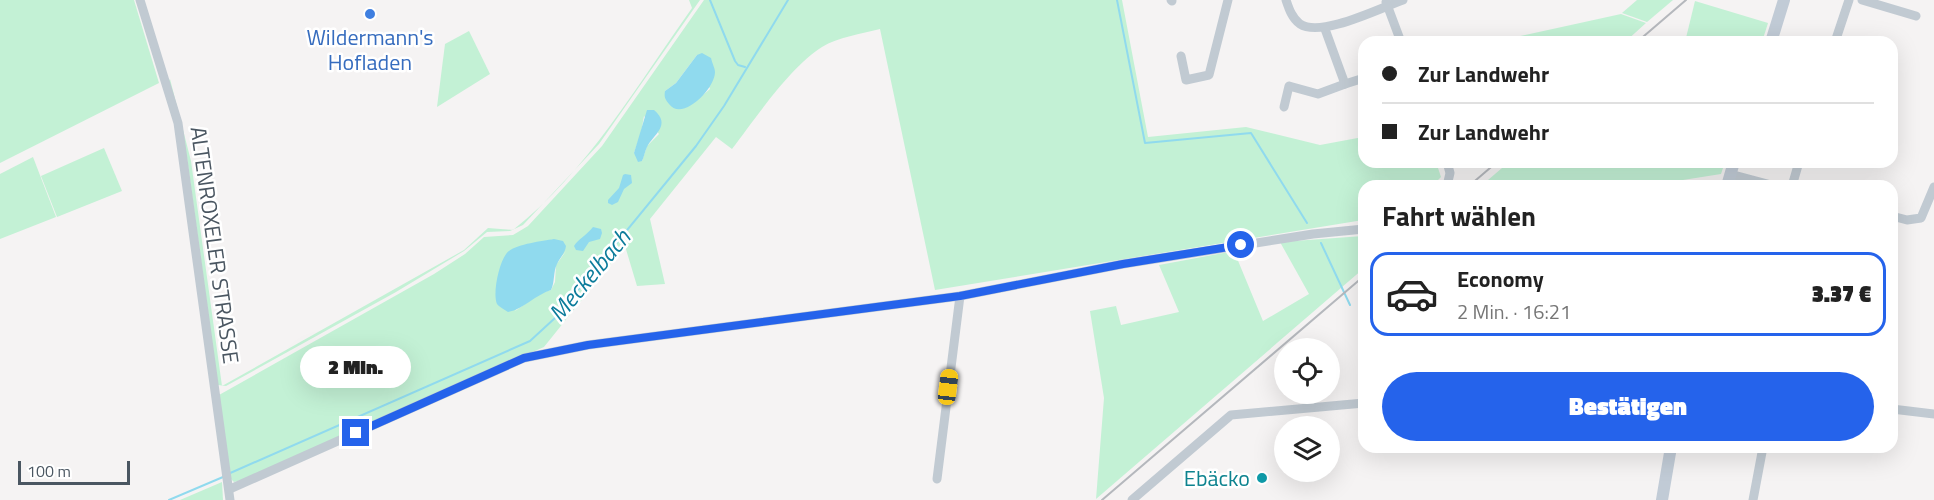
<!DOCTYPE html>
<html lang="de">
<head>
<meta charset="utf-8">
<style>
	:root { --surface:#fff; --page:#f6f6f6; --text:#222; --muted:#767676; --line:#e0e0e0; --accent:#2563eb }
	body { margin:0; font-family:"Titillium Web",sans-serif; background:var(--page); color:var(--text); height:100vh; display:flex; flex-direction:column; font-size:22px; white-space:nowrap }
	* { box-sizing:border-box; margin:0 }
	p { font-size:20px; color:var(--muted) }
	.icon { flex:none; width:33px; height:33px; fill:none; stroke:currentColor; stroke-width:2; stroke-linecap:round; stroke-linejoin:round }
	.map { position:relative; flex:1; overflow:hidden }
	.panel { position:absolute; left:1358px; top:180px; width:540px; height:273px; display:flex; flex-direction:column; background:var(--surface); border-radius:18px; box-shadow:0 6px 24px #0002 }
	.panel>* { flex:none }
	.hud { position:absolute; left:1358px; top:36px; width:540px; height:132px; border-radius:18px; box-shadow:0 6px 24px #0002; display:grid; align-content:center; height:132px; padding:0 24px; background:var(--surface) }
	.fabs { position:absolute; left:1274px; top:338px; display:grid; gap:12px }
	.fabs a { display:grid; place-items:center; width:66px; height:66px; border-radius:50%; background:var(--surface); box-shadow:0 6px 24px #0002; font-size:30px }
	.scale { position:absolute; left:18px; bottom:15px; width:112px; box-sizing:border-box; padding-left:6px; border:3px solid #4a5661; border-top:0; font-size:16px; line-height:21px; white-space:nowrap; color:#4a5661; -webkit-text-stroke:4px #fff; paint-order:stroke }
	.end { position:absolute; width:27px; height:27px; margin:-14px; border:8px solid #2563eb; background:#fff; box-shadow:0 0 0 3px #fff }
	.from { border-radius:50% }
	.bubble { position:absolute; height:42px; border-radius:21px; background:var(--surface); box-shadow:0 6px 24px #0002; font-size:20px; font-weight:800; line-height:42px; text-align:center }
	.car { position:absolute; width:18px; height:36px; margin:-18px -9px; border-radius:8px; box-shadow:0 0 4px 2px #0007; background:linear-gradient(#f5c518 24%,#345 0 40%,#f5c518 0 76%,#345 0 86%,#f5c518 0) }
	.hud b { display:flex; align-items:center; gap:21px; height:57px; font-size:22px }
	.hud b+b { border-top:2px solid var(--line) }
	.hud i { width:15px; height:15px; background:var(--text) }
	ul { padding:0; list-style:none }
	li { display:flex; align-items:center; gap:18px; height:84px; margin:0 12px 9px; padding:0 12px; border:3px solid var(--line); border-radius:18px }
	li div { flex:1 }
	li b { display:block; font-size:22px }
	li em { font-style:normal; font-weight:800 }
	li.active { border-color:var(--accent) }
	li>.icon { width:54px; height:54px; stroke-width:1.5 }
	h2 { padding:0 24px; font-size:27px; line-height:72px }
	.button { display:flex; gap:12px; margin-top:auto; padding:12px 24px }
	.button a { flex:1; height:69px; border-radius:36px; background:var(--accent); color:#fff; font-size:24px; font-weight:800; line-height:69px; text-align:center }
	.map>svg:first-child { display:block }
	.green { fill:#c3f1d5; fill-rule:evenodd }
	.water { fill:#90daee }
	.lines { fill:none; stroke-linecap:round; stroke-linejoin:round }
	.stream { stroke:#90daee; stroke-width:2 }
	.street { stroke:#c1cad2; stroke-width:9 }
	.secondary { stroke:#c1cbd6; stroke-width:12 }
	.rail { stroke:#b5b8bd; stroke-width:2 }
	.route { stroke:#2563eb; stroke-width:8 }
	.shop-dot { fill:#3f7fe0; stroke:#fff; stroke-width:2 }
	.culture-dot { fill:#0f9aa8; stroke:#fff; stroke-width:2 }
	.labels { text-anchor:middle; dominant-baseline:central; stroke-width:5; stroke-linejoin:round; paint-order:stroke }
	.shop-label { font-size:22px; fill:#366cbe; stroke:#fff }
	.street-label { font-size:22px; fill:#4a5661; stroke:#fff }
	.culture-label { font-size:22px; fill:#0d838f; stroke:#fff; text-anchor:end }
	.water-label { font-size:24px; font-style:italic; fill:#0c7c9b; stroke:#fff }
</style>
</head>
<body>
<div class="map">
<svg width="1934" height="500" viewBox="0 0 1934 500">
	<rect width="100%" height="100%" fill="#f5f3f3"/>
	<g class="green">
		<polygon points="0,0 134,0 159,83 0,163"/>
		<path d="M689 0H700L599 144 523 225 510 231 487 232 464 251 396 292 226 386 218 385 187 158 168 82 170 79 191 161 222 386 464 250 488 228 513 230C587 172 638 84 692 8Z"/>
		<path d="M704 0H1122L1148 137 1246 127 1320 145 1363 137 1364 162H1436L1441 177 1432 186H1364L1363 220 935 290 880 29C861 34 838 37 822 47 790 67 755 119 732 149L716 137 650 219 665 284 637 286 625 246 544 347 242 480 234 482 231 479 219 395 434 274 465 254 484 237 513 235 528 226 602 146ZM697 55 710 89 692 104 677 109 665 91 676 83ZM644 116 659 134 647 146 642 161 634 153 641 133ZM566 251 556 265 555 282 551 290 541 293 515 311Z"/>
		<polygon points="1637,0 1673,0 1647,22 1622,13"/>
		<polygon points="1695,1 1768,23 1762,42 1685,42"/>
		<polygon points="1621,14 1646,23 1625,42 1493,42"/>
		<polygon points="469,31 490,74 437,107 445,44"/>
		<polygon points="104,148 122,191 57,217 41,176"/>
		<polygon points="33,157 56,217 0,239 0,174"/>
		<polygon points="1509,162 1725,162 1721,174 1645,186 1481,186"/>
		<polygon points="1363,236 1363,269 1096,499 1104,398 1090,311 1116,306 1121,325 1179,312 1159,265 1234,251 1263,321 1309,294 1280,242"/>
		<polygon points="222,482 223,500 180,500"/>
	</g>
	<g class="water">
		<path d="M702 53 711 58C712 63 715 68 715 72 715 89 682 122 669 104 665 99 664 97 665 91L676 83 697 55Z"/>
		<path d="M647 110H654C672 125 653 135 647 147 645 151 644 157 642 161L638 162 634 153Z"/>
		<polygon points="625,174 631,175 632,183 624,189 618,202 612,205 608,203 608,200 619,188 623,175"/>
		<path d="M593 227 601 229 602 233 600 239 589 242 583 251 576 250 574 246C578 239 587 235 593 227Z"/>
		<path d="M554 239 563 241 566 246C565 254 560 257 557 264 553 272 555 282 551 290 535 295 524 309 508 312 504 309 499 307 497 304 492 293 500 257 509 251 518 244 542 241 554 239Z"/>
	</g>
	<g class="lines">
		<g class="stream">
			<polyline points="710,0 735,61 738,65 745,67"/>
			<polyline points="1117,0 1145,143 1251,133 1307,223"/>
			<polyline points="1321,243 1350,305"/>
			<polyline points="228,474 530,341 555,318 696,146 724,106 788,0"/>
			<polyline points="169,500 223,477"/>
		</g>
		<g class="street">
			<polyline points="140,0 178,123 230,500"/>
			<polyline points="1171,0 1172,1"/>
			<path d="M1286 0C1289 9 1292 18 1300 24 1321 38 1380 8 1403 0"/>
			<polyline points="1862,0 1916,16"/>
			<polyline points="1386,2 1401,42"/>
			<polyline points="1325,29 1345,84 1364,78"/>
			<polyline points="1835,42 1849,0"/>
			<polyline points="1181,56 1186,80 1209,75 1228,0"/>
			<polyline points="1284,107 1289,86 1318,94 1345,84"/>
			<polyline points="1447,162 1450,173 1447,186"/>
			<polyline points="1730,174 1775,186"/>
			<polyline points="1792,186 1799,162"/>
			<polyline points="1892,216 1907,220 1921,218 1934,187"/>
			<polyline points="1892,409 1934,414"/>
			<polyline points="937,479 960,296"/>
			<polyline points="230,489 524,358 588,345 960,296 1123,264 1313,234 1364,229"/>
			<polyline points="1132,500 1231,415 1364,403"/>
			<polyline points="1753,500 1763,447"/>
		</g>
		<g class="secondary">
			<polyline points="1771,42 1784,0"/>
			<polyline points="1727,186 1734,162"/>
			<polyline points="1662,500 1671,447"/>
		</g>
		<g class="rail">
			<polyline points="1637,42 1686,0"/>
			<polyline points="1469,186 1497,162"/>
			<polyline points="1102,500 1364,276"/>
		</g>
	</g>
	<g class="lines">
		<polyline class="route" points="356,433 524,358 588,345 960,296 1123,264 1241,245"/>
	</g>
	<circle class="shop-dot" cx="370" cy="14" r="6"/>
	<circle class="culture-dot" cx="1262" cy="478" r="6"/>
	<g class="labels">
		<g class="shop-label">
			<text x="370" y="37">Wildermann's<tspan x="370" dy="25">Hofladen</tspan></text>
		</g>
		<g class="street-label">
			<text transform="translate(215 245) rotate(82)">ALTENROXELER STRASSE</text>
		</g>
		<g class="culture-label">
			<text x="1250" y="478">Ebäcko</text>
		</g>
		<g class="water-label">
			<text transform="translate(589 275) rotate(-50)">Meckelbach</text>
		</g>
	</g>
</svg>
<div class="fabs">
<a><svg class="icon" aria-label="locate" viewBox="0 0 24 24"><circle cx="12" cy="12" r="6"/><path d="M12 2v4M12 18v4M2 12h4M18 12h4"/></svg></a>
<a><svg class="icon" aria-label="layers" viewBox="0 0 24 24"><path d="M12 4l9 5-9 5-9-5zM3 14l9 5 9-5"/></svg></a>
</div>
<div class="scale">100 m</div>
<i class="end from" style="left:1241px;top:245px"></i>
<i class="end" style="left:356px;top:433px"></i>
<div class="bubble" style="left:300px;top:346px;width:111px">2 Min.</div>
<i class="car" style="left:948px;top:387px;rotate:7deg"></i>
<div class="hud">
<b><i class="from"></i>Zur Landwehr</b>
<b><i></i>Zur Landwehr</b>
</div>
<section class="panel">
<h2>Fahrt wählen</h2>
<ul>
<li class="active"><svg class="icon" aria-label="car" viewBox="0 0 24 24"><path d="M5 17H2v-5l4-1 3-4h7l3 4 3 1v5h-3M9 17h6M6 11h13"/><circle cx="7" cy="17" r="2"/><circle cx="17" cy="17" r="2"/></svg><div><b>Economy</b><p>2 Min. · 16:21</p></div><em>3.37 €</em></li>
</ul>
<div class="button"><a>Bestätigen</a></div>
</section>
</div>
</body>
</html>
